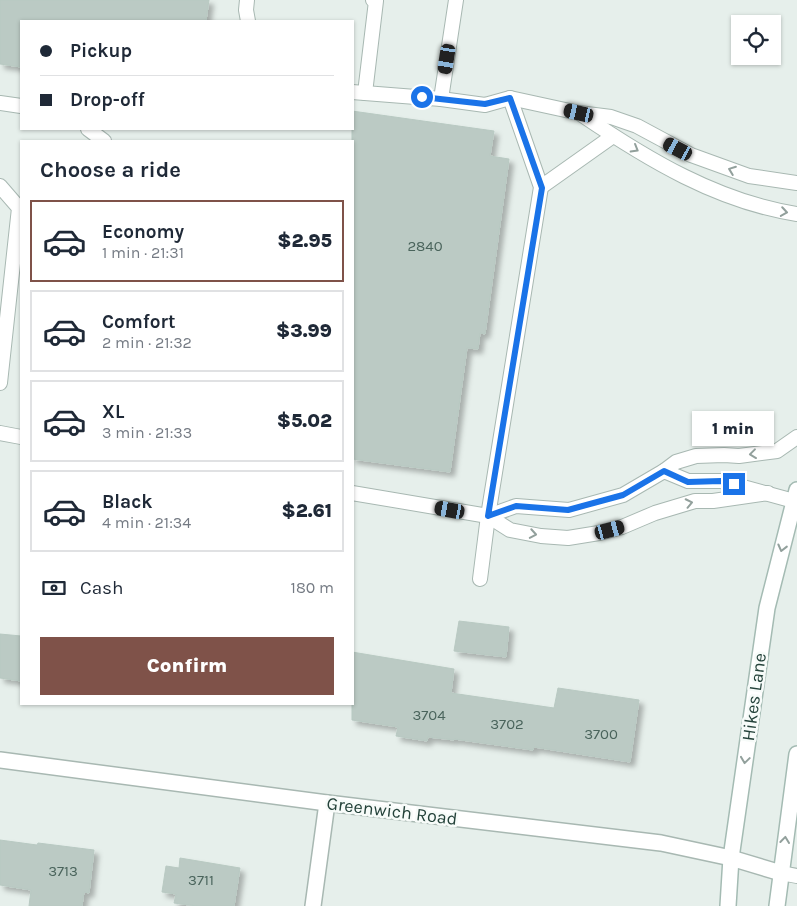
<!DOCTYPE html>
<html lang="en">
<head>
<meta charset="utf-8">
<style>
	:root { --surface:#fff; --page:#f2f2f3; --text:#1f2937; --muted:#747a83; --line:#e0e1e3; --accent:#7f5249 }
	body { margin:0; font-family:Karla,sans-serif; background:var(--page); color:var(--text); height:100vh; display:flex; flex-direction:column; font-size:19px; white-space:nowrap }
	* { box-sizing:border-box; margin:0 }
	p { font-size:16px; color:var(--muted) }
	.icon { flex:none; width:28px; height:28px; fill:none; stroke:currentColor; stroke-width:2; stroke-linecap:round; stroke-linejoin:round }
	.map { position:relative; flex:1; overflow:hidden }
	.drawer { position:absolute; left:20px; top:140px; width:334px; height:565px; display:flex; flex-direction:column; background:var(--surface); border-radius:0px; box-shadow:0 1px 4px #0004 }
	.drawer>* { flex:none }
	.hud { position:absolute; left:20px; top:20px; width:334px; height:110px; border-radius:0px; box-shadow:0 1px 4px #0004; display:grid; align-content:center; height:110px; padding:0 20px; background:var(--surface) }
	.controls { position:absolute; left:731px; top:15px; display:grid; gap:10px }
	.controls a { display:grid; place-items:center; width:50px; height:50px; border-radius:0px; background:var(--surface); box-shadow:0 1px 4px #0004; font-size:25px }
	.end { position:absolute; width:22px; height:22px; margin:-11px; border:6px solid #1a73e8; background:#fff; box-shadow:0 0 0 2px #fff }
	.from { border-radius:50% }
	.bubble { position:absolute; height:35px; border-radius:0px; background:var(--surface); box-shadow:0 1px 4px #0004; font-size:16px; font-weight:800; line-height:35px; text-align:center }
	.car { position:absolute; width:15px; height:30px; margin:-15px -8px; border-radius:6px; box-shadow:0 0 4px 1px #0007; background:linear-gradient(#222 24%,#8ab4d8 0 40%,#222 0 76%,#8ab4d8 0 86%,#222 0) }
	.hud b { display:flex; align-items:center; gap:18px; height:48px; font-size:19px }
	.hud b+b { border-top:1px solid var(--line) }
	.hud i { width:12px; height:12px; background:var(--text) }
	ul { padding:0; list-style:none }
	li { display:flex; align-items:center; gap:15px; height:82px; margin:0 10px 8px; padding:0 10px; border:2px solid var(--line); border-radius:0px }
	li div { flex:1 }
	li b { display:block; font-size:19px }
	li em { font-style:normal; font-weight:800 }
	li.on { border-color:var(--accent) }
	li>.icon { width:45px; height:45px; stroke-width:1.5 }
	h2 { padding:0 20px; font-size:22px; line-height:60px }
	.pay { display:flex; align-items:center; gap:12px; height:55px; padding:0 20px; font-size:19px }
	.pay p { margin-inline-start:auto }
	.button { display:flex; gap:10px; margin-top:auto; padding:10px 20px }
	.button a { flex:1; height:58px; border-radius:0px; background:var(--accent); color:#fff; font-size:20px; font-weight:800; line-height:58px; text-align:center }
	.map>svg:first-child { display:block }
	.building { fill:#bbcac4; stroke:#b8c9c2; filter:url(#shadow) }
	.lines { fill:none; stroke-linecap:round; stroke-linejoin:round }
	.lane-casing { stroke:#a8b8b2; stroke-width:16 }
	.street-casing { stroke:#a8b8b2; stroke-width:18 }
	.secondary-casing { stroke:#a4bbb3; stroke-width:18 }
	.lane { stroke:#fff; stroke-width:14 }
	.street { stroke:#fff; stroke-width:15 }
	.secondary { stroke:#fff; stroke-width:15 }
	.oneway { stroke:#92a09c }
	.route { stroke:#1a73e8; stroke-width:6 }
	.labels { text-anchor:middle; dominant-baseline:central; stroke-width:5; stroke-linejoin:round; paint-order:stroke }
	.number-label { font-size:15px; fill:#4a645c }
	.street-label { font-size:18px; fill:#24423a; stroke:#f7fbf9 }
</style>
</head>
<body>
<div class="map">
<svg width="797" height="906" viewBox="0 0 797 906">
	<defs>
		<filter id="shadow"><feDropShadow dx="4.5" dy="4.5" stdDeviation="2.5" flood-color="#0004"/></filter>
	</defs>
	<rect width="100%" height="100%" fill="#e6efeb"/>
	<g class="building">
		<polygon points="0,0 209,0 206,21 21,21 21,67 0,64"/>
		<polygon points="352,111 494,131 490,156 509,159 485,334 480,333 478,349 467,348 450,472 352,459"/>
		<polygon points="459,621 509,627 506,657 454,651"/>
		<polygon points="0,634 21,636 21,681 0,678"/>
		<polygon points="352,652 454,669 451,693 554,708 558,688 639,700 630,762 534,747 533,750 454,739 454,740 428,737 427,741 396,736 398,727 352,720"/>
		<polygon points="0,840 37,845 38,843 94,850 89,893 84,892 82,906 29,906 31,890 0,885"/>
		<polygon points="180,858 240,868 234,906 197,906 174,903 176,894 162,892 166,866 179,868"/>
	</g>
	<g class="lines">
		<defs>
			<g id="lane">
				<polyline points="247,0 246,10 248,21"/>
				<polyline points="352,92 441,99 485,105 510,98 579,113 611,117 637,126 691,155 749,176 797,183"/>
				<polyline points="365,93 376,1 373,0"/>
				<polyline points="441,99 456,0"/>
				<polyline points="0,103 21,106"/>
				<path d="M582 115C647 159 718 202 797 214"/>
				<polyline points="88,129 104,141"/>
				<polyline points="0,186 19,208 0,383"/>
				<polyline points="541,187 613,136"/>
				<polyline points="0,433 21,437"/>
				<polyline points="664,471 688,481 721,481 794,501"/>
				<polyline points="352,493 488,516 516,506 569,510 623,495 664,471 676,462 696,456 724,455 739,456 777,451 797,437"/>
				<polyline points="488,516 510,530 541,536 568,538 599,533 622,527 655,513 695,501 713,501 768,493"/>
				<polyline points="480,579 488,516 541,187 510,98"/>
				<polyline points="781,873 797,876"/>
			</g>
			<g id="street">
				<polyline points="0,760 327,803 661,843 731,858 781,873"/>
				<polyline points="313,906 327,803"/>
			</g>
			<g id="secondary">
				<polyline points="728,906 731,858 767,608 797,490"/>
				<polyline points="777,906 797,754"/>
			</g>
		</defs>
		<use href="#lane" class="lane-casing"/>
		<use href="#street" class="street-casing"/>
		<use href="#secondary" class="secondary-casing"/>
		<use href="#lane" class="lane"/>
		<use href="#street" class="street"/>
		<use href="#secondary" class="secondary"/>
	</g>
	<defs><path id="oneway-chevron" d="M-2-3.5L2.5 0L-2 3.5" fill="none" stroke-width="1.6" stroke-linecap="round" stroke-linejoin="round" transform="scale(1.25)"/></defs>
	<g class="oneway">
		<use href="#oneway-chevron" transform="translate(635 149) rotate(30)"/>
		<use href="#oneway-chevron" transform="translate(732 170) rotate(-159)"/>
		<use href="#oneway-chevron" transform="translate(784 212) rotate(9)"/>
		<use href="#oneway-chevron" transform="translate(753 454) rotate(173)"/>
		<use href="#oneway-chevron" transform="translate(689 503) rotate(-12)"/>
		<use href="#oneway-chevron" transform="translate(533 534) rotate(10)"/>
		<use href="#oneway-chevron" transform="translate(782 548) rotate(104)"/>
		<use href="#oneway-chevron" transform="translate(745 760) rotate(98)"/>
		<use href="#oneway-chevron" transform="translate(785 840) rotate(-83)"/>
	</g>
	<g class="lines">
		<polyline class="route" points="422,97 485,104 510,98 542,188 488,516 516,506 568,510 623,495 664,471 688,482 721,481 734,484"/>
	</g>
	<g class="labels">
		<g class="number-label">
			<text x="425" y="246">2840</text>
			<text x="429" y="715">3704</text>
			<text x="507" y="724">3702</text>
			<text x="601" y="734">3700</text>
			<text x="63" y="871">3713</text>
			<text x="201" y="880">3711</text>
		</g>
		<g class="street-label">
			<text transform="translate(754 697) rotate(-82)">Hikes Lane</text>
			<text transform="translate(392 811) rotate(7)">Greenwich Road</text>
		</g>
	</g>
</svg>
<div class="controls">
<a><svg class="icon" aria-label="locate" viewBox="0 0 24 24"><circle cx="12" cy="12" r="6"/><path d="M12 2v4M12 18v4M2 12h4M18 12h4"/></svg></a>
</div>
<i class="end from" style="left:422px;top:97px"></i>
<i class="end" style="left:734px;top:484px"></i>
<div class="bubble" style="left:692px;top:411px;width:82px">1 min</div>
<i class="car" style="left:447px;top:59px;rotate:189deg"></i>
<i class="car" style="left:579px;top:113px;rotate:283deg"></i>
<i class="car" style="left:678px;top:149px;rotate:298deg"></i>
<i class="car" style="left:450px;top:510px;rotate:280deg"></i>
<i class="car" style="left:610px;top:530px;rotate:75deg"></i>
<div class="hud">
<b><i class="from"></i>Pickup</b>
<b><i></i>Drop-off</b>
</div>
<section class="drawer">
<h2>Choose a ride</h2>
<ul>
<li class="on"><svg class="icon" aria-label="car" viewBox="0 0 24 24"><path d="M5 17H2v-5l4-1 3-4h7l3 4 3 1v5h-3M9 17h6M6 11h13"/><circle cx="7" cy="17" r="2"/><circle cx="17" cy="17" r="2"/></svg><div><b>Economy</b><p>1 min · 21:31</p></div><em>$2.95</em></li>
<li><svg class="icon" aria-label="car" viewBox="0 0 24 24"><path d="M5 17H2v-5l4-1 3-4h7l3 4 3 1v5h-3M9 17h6M6 11h13"/><circle cx="7" cy="17" r="2"/><circle cx="17" cy="17" r="2"/></svg><div><b>Comfort</b><p>2 min · 21:32</p></div><em>$3.99</em></li>
<li><svg class="icon" aria-label="car" viewBox="0 0 24 24"><path d="M5 17H2v-5l4-1 3-4h7l3 4 3 1v5h-3M9 17h6M6 11h13"/><circle cx="7" cy="17" r="2"/><circle cx="17" cy="17" r="2"/></svg><div><b>XL</b><p>3 min · 21:33</p></div><em>$5.02</em></li>
<li><svg class="icon" aria-label="car" viewBox="0 0 24 24"><path d="M5 17H2v-5l4-1 3-4h7l3 4 3 1v5h-3M9 17h6M6 11h13"/><circle cx="7" cy="17" r="2"/><circle cx="17" cy="17" r="2"/></svg><div><b>Black</b><p>4 min · 21:34</p></div><em>$2.61</em></li>
</ul>
<div class="pay"><svg class="icon" aria-label="cash" viewBox="0 0 24 24"><path d="M3 7h18v10H3z"/><circle cx="12" cy="12" r="2"/></svg>Cash<p>180 m</p></div>
<div class="button"><a>Confirm</a></div>
</section>
</div>
</body>
</html>
